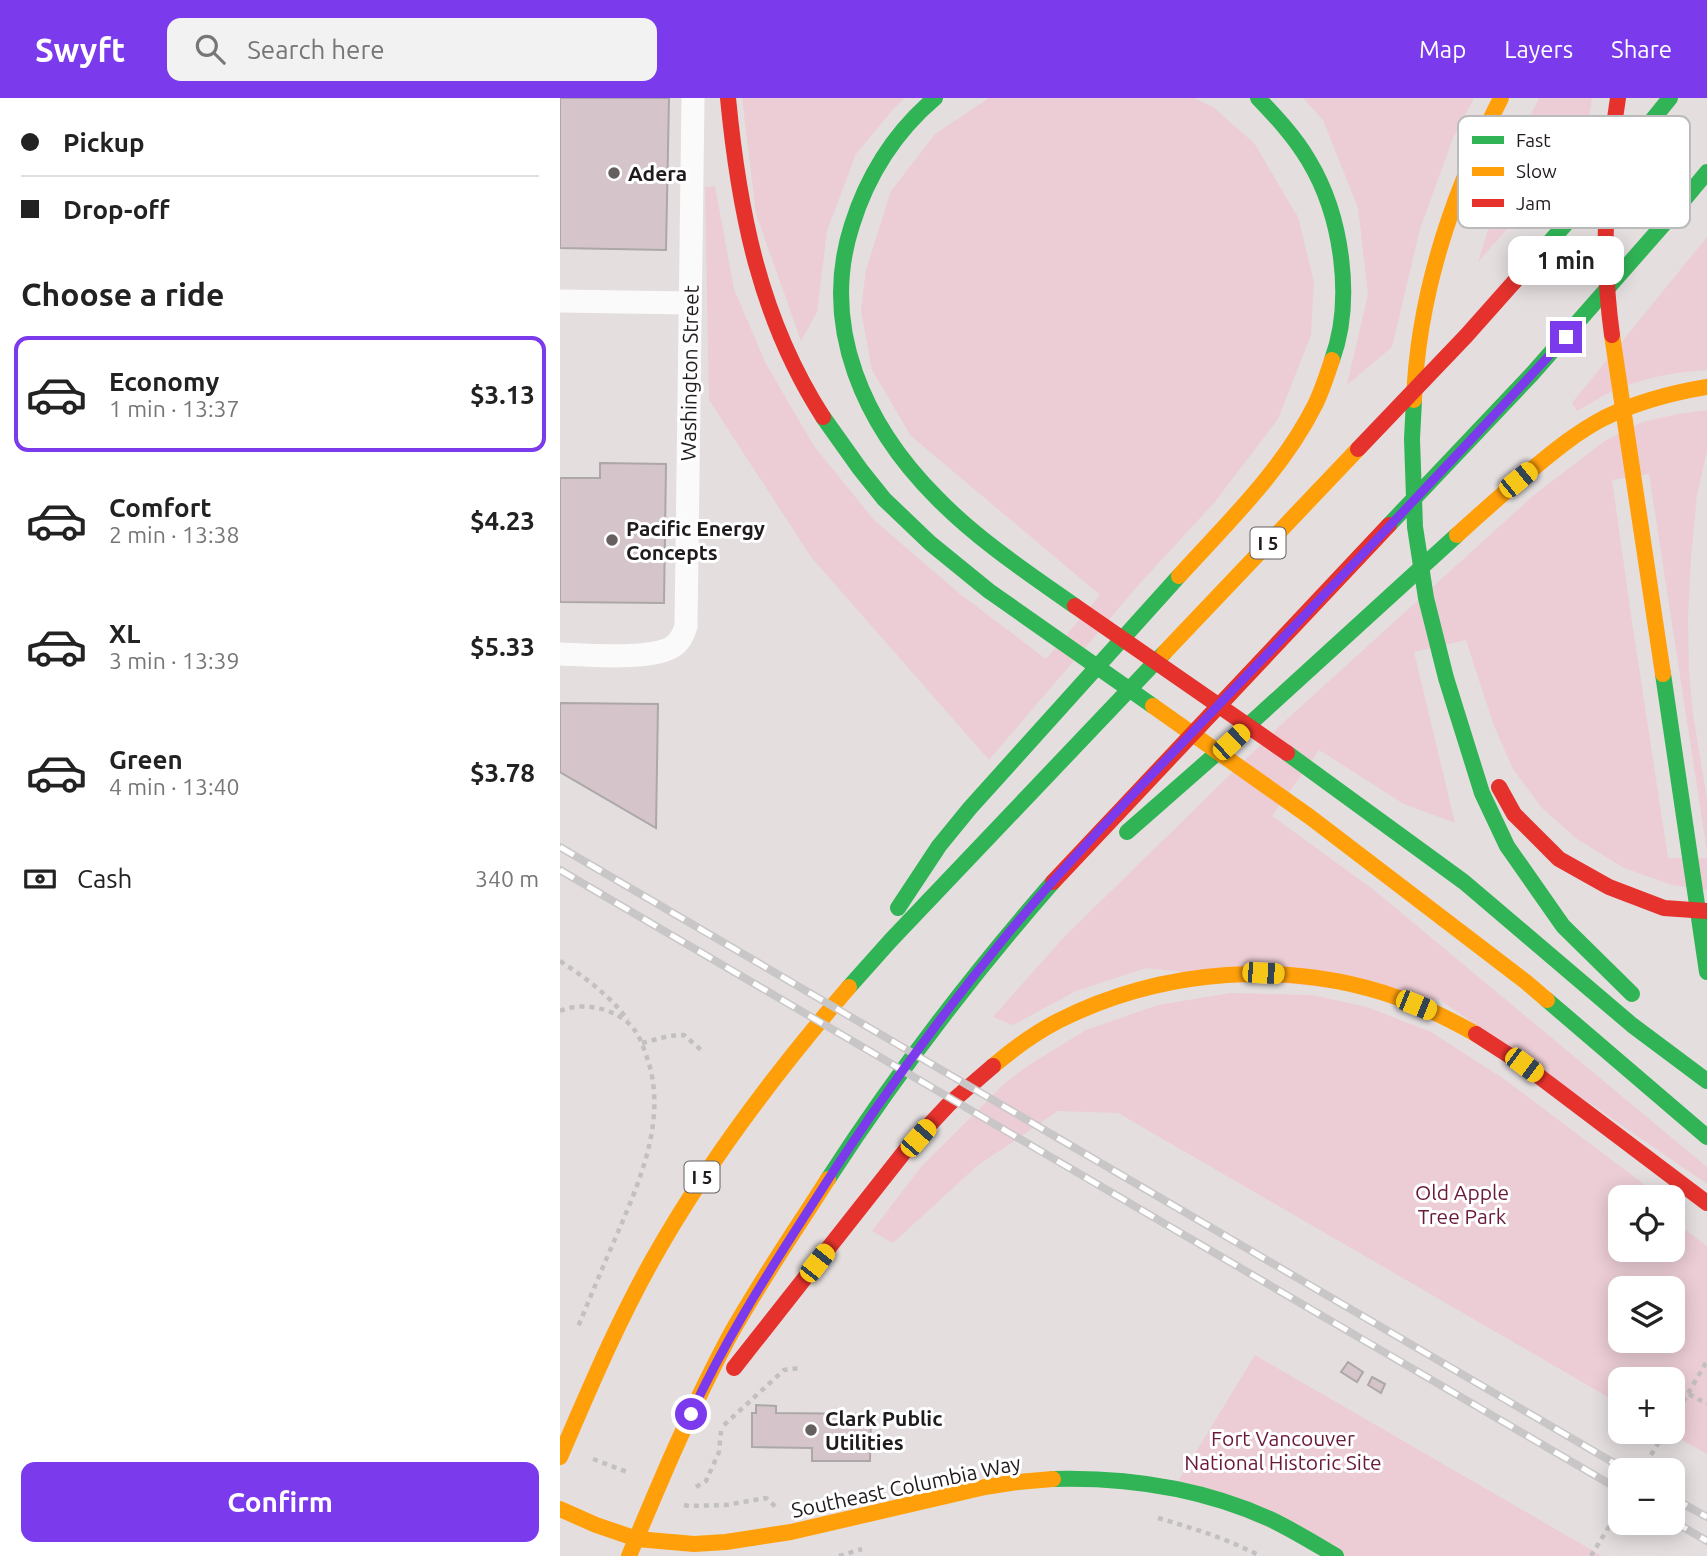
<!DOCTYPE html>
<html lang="en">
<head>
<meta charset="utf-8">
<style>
	:root { --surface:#fff; --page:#f2f2f2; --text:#222; --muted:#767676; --line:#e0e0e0; --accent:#7c3aed }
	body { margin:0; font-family:Ubuntu,sans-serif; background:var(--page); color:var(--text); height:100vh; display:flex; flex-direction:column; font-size:26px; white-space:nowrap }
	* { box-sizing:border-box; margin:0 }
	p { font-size:23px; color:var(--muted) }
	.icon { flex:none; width:38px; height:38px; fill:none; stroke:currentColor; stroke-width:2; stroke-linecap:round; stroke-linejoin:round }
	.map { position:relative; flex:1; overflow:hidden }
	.details { display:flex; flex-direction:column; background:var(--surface); width:560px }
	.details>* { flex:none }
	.guide { display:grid; align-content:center; height:154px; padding:0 21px; background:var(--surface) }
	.buttons { position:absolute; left:1048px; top:1087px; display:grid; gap:14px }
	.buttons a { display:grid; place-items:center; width:77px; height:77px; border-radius:14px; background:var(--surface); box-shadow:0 4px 18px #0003; font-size:35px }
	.end { position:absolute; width:32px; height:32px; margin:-16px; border:9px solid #7c3aed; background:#fff; box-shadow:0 0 0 4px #fff }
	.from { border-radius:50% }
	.bubble { position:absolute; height:49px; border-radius:14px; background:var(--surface); box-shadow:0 4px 18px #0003; font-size:23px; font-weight:600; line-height:49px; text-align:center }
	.car { position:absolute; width:21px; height:42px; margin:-21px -10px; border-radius:9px; box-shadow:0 0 5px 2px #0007; background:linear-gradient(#f5c518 24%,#345 0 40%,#f5c518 0 76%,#345 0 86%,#f5c518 0) }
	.guide b { display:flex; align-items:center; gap:24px; height:66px; font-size:26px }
	.guide b+b { border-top:2px solid var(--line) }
	.guide i { width:18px; height:18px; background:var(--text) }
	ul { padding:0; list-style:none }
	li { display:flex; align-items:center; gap:21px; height:116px; margin:0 14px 10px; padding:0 7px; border:4px solid transparent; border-radius:14px }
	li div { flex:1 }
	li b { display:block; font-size:26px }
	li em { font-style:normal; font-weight:600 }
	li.selected { border-color:var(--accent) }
	li>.icon { width:63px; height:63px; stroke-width:1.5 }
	h2 { padding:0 21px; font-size:32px; line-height:84px }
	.pay { display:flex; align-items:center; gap:18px; height:77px; padding:0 21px; font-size:26px }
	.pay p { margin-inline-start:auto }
	.cta { display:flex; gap:14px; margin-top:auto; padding:14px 21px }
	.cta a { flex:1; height:80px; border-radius:14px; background:var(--accent); color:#fff; font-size:28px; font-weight:600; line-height:80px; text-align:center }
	header { display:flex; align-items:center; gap:42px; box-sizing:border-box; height:98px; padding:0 35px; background:var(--accent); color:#fff }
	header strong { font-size:33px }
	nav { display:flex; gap:38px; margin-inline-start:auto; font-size:24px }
	.search { width:490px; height:63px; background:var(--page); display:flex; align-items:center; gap:18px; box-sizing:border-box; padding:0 24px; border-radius:14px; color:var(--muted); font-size:26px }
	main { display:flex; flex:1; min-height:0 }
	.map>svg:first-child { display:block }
	.green { fill:#eccdd5; fill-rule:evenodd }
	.building { fill:#d5c5ca; stroke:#aca7a8; stroke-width:2 }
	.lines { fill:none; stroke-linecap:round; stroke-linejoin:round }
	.path { stroke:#c2c0c0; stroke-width:4.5; stroke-dasharray:5 5; stroke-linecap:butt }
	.street { stroke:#fbfafa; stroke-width:23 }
	.fast { stroke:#30b455; stroke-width:16 }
	.slow { stroke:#ff9f0a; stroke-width:16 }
	.jam { stroke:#e5322d; stroke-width:16 }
	.rail-casing { stroke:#c9c6c7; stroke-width:8 }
	.rail { stroke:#fff; stroke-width:5; stroke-dasharray:16; stroke-linecap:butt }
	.route { stroke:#7c3aed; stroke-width:9 }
	.poi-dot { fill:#655f60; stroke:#fff; stroke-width:2.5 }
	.labels { text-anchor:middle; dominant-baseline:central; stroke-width:6; stroke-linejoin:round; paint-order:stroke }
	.shield { fill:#fff; stroke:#635f60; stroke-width:2 }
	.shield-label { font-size:19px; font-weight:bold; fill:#201b1c }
	.poi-label { font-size:21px; font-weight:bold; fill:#201b1c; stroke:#fff; text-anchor:start }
	.street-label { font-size:21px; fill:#201b1c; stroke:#fff }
	.park-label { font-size:21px; fill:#6a193a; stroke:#fff }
	.key { fill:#fff; stroke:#bcbbbb; stroke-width:2 }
	.key-label { font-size:19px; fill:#201b1c }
</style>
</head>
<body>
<header>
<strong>Swyft</strong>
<div class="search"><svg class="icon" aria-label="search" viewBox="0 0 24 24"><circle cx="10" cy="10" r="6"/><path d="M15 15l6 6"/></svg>Search here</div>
<nav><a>Map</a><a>Layers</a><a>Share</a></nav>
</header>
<main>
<section class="details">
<div class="guide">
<b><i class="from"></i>Pickup</b>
<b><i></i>Drop-off</b>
</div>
<h2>Choose a ride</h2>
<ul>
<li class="selected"><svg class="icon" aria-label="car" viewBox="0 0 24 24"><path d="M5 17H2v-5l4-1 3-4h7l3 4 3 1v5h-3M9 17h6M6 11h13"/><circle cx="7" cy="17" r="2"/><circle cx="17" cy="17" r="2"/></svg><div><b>Economy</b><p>1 min · 13:37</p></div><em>$3.13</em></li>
<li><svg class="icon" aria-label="car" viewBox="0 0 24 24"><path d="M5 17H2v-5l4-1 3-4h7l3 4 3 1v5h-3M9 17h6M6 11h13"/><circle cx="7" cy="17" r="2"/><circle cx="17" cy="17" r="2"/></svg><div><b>Comfort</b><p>2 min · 13:38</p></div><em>$4.23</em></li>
<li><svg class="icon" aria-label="car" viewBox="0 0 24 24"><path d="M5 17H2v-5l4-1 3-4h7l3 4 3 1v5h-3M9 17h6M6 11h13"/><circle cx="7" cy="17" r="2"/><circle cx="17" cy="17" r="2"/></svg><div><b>XL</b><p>3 min · 13:39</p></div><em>$5.33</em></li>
<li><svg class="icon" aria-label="car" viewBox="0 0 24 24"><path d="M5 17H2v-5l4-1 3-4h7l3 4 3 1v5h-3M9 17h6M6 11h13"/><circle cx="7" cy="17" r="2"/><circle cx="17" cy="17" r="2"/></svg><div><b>Green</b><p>4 min · 13:40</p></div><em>$3.78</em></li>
</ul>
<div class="pay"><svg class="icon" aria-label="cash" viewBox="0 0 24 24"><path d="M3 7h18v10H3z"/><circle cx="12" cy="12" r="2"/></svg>Cash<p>340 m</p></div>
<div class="cta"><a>Confirm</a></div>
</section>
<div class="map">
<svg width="1147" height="1458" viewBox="0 0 1147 1458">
	<rect width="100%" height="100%" fill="#e4dedf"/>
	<g class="green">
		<polygon points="182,0 345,0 334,10 296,56 267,133 257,214 241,243 196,116"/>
		<polygon points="429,0 634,0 653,9 694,45 738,119 754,184 751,237 718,321 654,405 582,483 429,662 251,459 149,302 145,89 155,88 174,191 206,266 254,348 314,422 400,496 486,561 540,497 351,338 312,272 301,213 306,172 331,93 375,36"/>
		<polygon points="743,0 914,0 893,40 860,131 832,249 787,287 808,196 798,110 763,22"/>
		<polygon points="979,0 1032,0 1026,41 918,164 951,58"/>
		<path d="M1147 139V272C1114 274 1081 280 1051 294 1039 299 1028 307 1017 313L1012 305Z"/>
		<polygon points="1147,312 1147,353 1137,397 1131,461 1128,520 1129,574 1133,616 1147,701 1147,754 1089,376 1052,382 1071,517 1108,760 1147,760 1147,792 1112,787 1064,770 1017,741 982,710 953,671 934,628 906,542 854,554 895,725 844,706 759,652 712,718 814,792 1147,1069 1147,1086 880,902 586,870 516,893 453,927 433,919 504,839 725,623 974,397 1046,342 1082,324 1118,316"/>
		<path d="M670 895 752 897 807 909 871 934 944 981 1101 1099H1060V1152H1113V1108L1126 1118 1124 1131 1147 1148V1356L1108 1334H1113V1281H1060V1306L558 1015 498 1013 417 1068 333 1145 312 1133 361 1069 445 985 469 967 526 932 598 907ZM1060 1190H1113V1242H1060Z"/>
		<polygon points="695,1257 1042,1458 776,1458 614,1390"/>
	</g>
	<g class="building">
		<polygon points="0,0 109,0 106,152 0,150"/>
		<polygon points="40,365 106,366 104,505 0,504 0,380 40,380"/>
		<polygon points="0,605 98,606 96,730 0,674"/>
		<polygon points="788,1264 803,1274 797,1284 781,1274"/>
		<polygon points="812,1279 825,1286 821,1295 808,1287"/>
		<polygon points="196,1307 216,1308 216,1315 311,1316 310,1363 252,1363 252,1350 192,1349 192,1315 196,1315"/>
	</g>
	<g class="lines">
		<g class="path">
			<path d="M0 863C26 880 49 897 68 922"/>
			<path d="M0 913C21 904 48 909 66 923 76 931 81 942 85 954 109 1015 82 1078 58 1134 44 1166 31 1197 18 1229"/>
			<polyline points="82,945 109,938 124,937 141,952"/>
			<polyline points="1129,1296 1147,1306"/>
			<polyline points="1113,1321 1147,1263"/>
			<polyline points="164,1327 224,1272 240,1270"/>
			<polyline points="1091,1357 1105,1334"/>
			<polyline points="33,1361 70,1375"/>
			<polyline points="136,1389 146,1383 159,1354 161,1333"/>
			<polyline points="124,1407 129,1408 166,1407 206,1400 216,1409"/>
			<path d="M598 1420C633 1430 668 1441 700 1458"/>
			<polyline points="279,1458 302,1451"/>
			<polyline points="1031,1458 1056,1417"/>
		</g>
		<g class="street">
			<polyline points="0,203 129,205"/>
			<path d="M0 556C26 557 96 563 115 547 121 542 124 535 126 528L133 0"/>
		</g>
		<g class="fast">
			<path d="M375 0C335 34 308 76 292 127 259 229 305 328 377 400 418 442 468 475 515 508"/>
			<path d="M698 0C717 20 735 39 749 63 782 118 794 202 772 262"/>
			<polyline points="954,184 1036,92 1110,0"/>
			<polyline points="854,302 852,341 855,429 866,500 886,580 922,695 947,748 1003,828 1072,896"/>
			<polyline points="263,319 300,371 324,401 370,445 429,493 593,608"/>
			<polyline points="829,427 972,276 1104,126 1147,74"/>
			<polyline points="1103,576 1147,874"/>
			<polyline points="727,655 904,784 1072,927 1147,983"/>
			<polyline points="567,734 682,633 897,437"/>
			<polyline points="338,810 379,748 410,710 619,478"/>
			<polyline points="289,889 331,842 604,555"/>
			<polyline points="987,902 1147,1039"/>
			<path d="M268 1081C336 976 411 878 493 784"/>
			<path d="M493 1381C567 1379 641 1390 710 1421 733 1432 754 1445 776 1458"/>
		</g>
		<g class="slow">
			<polyline points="1052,237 1103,576"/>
			<path d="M854 302C858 197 893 93 941 0"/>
			<path d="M897 437C921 415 945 394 970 373 994 353 1017 334 1044 320 1077 304 1111 295 1147 289"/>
			<path d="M619 478C667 425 722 373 755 307 762 293 767 277 772 262"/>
			<polyline points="604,555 798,351"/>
			<polyline points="593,608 750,719 966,884 987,902"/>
			<path d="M433 968C453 951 475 935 498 923 603 870 729 861 839 900 866 909 891 922 916 936"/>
			<path d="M0 1359C29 1292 57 1225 93 1161 148 1063 216 974 289 889"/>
			<polyline points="0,1411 36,1427 77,1441 134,1446 166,1444 231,1434 425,1389 458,1384 493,1381"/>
			<path d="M69 1458C100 1384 131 1310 169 1239 199 1185 235 1133 268 1081"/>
		</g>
		<g class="jam">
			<path d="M168 0C179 114 200 221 263 319"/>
			<path d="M1052 237C1041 158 1045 78 1058 0"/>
			<polyline points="798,351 906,238 954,184"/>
			<polyline points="515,508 727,655"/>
			<polyline points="939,689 954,716 999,761 1049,789 1104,810 1147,813"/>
			<polyline points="493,784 829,427"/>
			<polyline points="916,936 964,967 1147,1105"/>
			<polyline points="174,1270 345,1053 389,1006 433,968"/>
		</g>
		<defs>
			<g id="rail">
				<polyline points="0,749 1066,1372"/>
				<polyline points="0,772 1060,1392"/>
				<polyline points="1113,1400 1147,1419"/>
				<polyline points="1113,1423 1147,1443"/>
			</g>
		</defs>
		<use href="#rail" class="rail-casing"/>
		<use href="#rail" class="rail"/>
	</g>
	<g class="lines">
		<path class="route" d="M131 1316C163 1246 204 1181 246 1116 307 1019 374 926 446 838 510 760 581 688 650 616 769 491 890 367 1006 239"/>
	</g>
	<g class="poi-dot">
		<circle cx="54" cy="75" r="7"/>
		<circle cx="52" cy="442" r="7"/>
		<circle cx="251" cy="1332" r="7"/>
	</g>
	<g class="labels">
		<g class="shield">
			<rect x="690.5" y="429.5" width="35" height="31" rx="5"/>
			<rect x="124.5" y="1063.5" width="35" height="31" rx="5"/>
		</g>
		<g class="shield-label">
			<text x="708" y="445">I 5</text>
			<text x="142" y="1079">I 5</text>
		</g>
		<g class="poi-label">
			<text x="68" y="75">Adera</text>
			<text x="66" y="430">Pacific Energy<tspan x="66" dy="24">Concepts</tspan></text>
			<text x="265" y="1320">Clark Public<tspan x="265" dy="24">Utilities</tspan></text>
		</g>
		<g class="street-label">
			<text transform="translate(129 275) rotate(-89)">Washington Street</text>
			<text transform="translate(346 1388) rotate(-12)">Southeast Columbia Way</text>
		</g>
		<g class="park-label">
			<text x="902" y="1094">Old Apple<tspan x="902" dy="24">Tree Park</tspan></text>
			<text x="723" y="1340">Fort Vancouver<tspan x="723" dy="24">National Historic Site</tspan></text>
		</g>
	</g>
	<rect x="898" y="18" width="232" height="112" rx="10" class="key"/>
	<rect x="912" y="38" width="32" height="8" fill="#30b455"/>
	<rect x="912" y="69" width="32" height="9" fill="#ff9f0a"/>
	<rect x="912" y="101" width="32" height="8" fill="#e5322d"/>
	<g class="key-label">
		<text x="956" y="49">Fast</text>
		<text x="956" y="80">Slow</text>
		<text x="956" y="112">Jam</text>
	</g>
</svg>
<div class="buttons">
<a><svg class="icon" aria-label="locate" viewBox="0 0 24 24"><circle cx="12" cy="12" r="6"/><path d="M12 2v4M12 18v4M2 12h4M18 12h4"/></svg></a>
<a><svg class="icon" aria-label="layers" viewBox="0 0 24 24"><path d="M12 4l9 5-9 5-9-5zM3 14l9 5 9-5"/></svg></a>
<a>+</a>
<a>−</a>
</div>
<i class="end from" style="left:131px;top:1316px"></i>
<i class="end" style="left:1006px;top:239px"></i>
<div class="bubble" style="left:948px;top:138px;width:116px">1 min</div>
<i class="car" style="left:958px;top:382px;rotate:51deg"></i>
<i class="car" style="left:671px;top:644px;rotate:47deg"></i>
<i class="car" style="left:703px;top:875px;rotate:93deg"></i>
<i class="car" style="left:856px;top:907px;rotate:112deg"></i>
<i class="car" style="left:964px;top:967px;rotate:127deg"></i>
<i class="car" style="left:358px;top:1040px;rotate:41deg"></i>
<i class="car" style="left:257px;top:1165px;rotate:38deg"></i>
</div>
</main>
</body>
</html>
